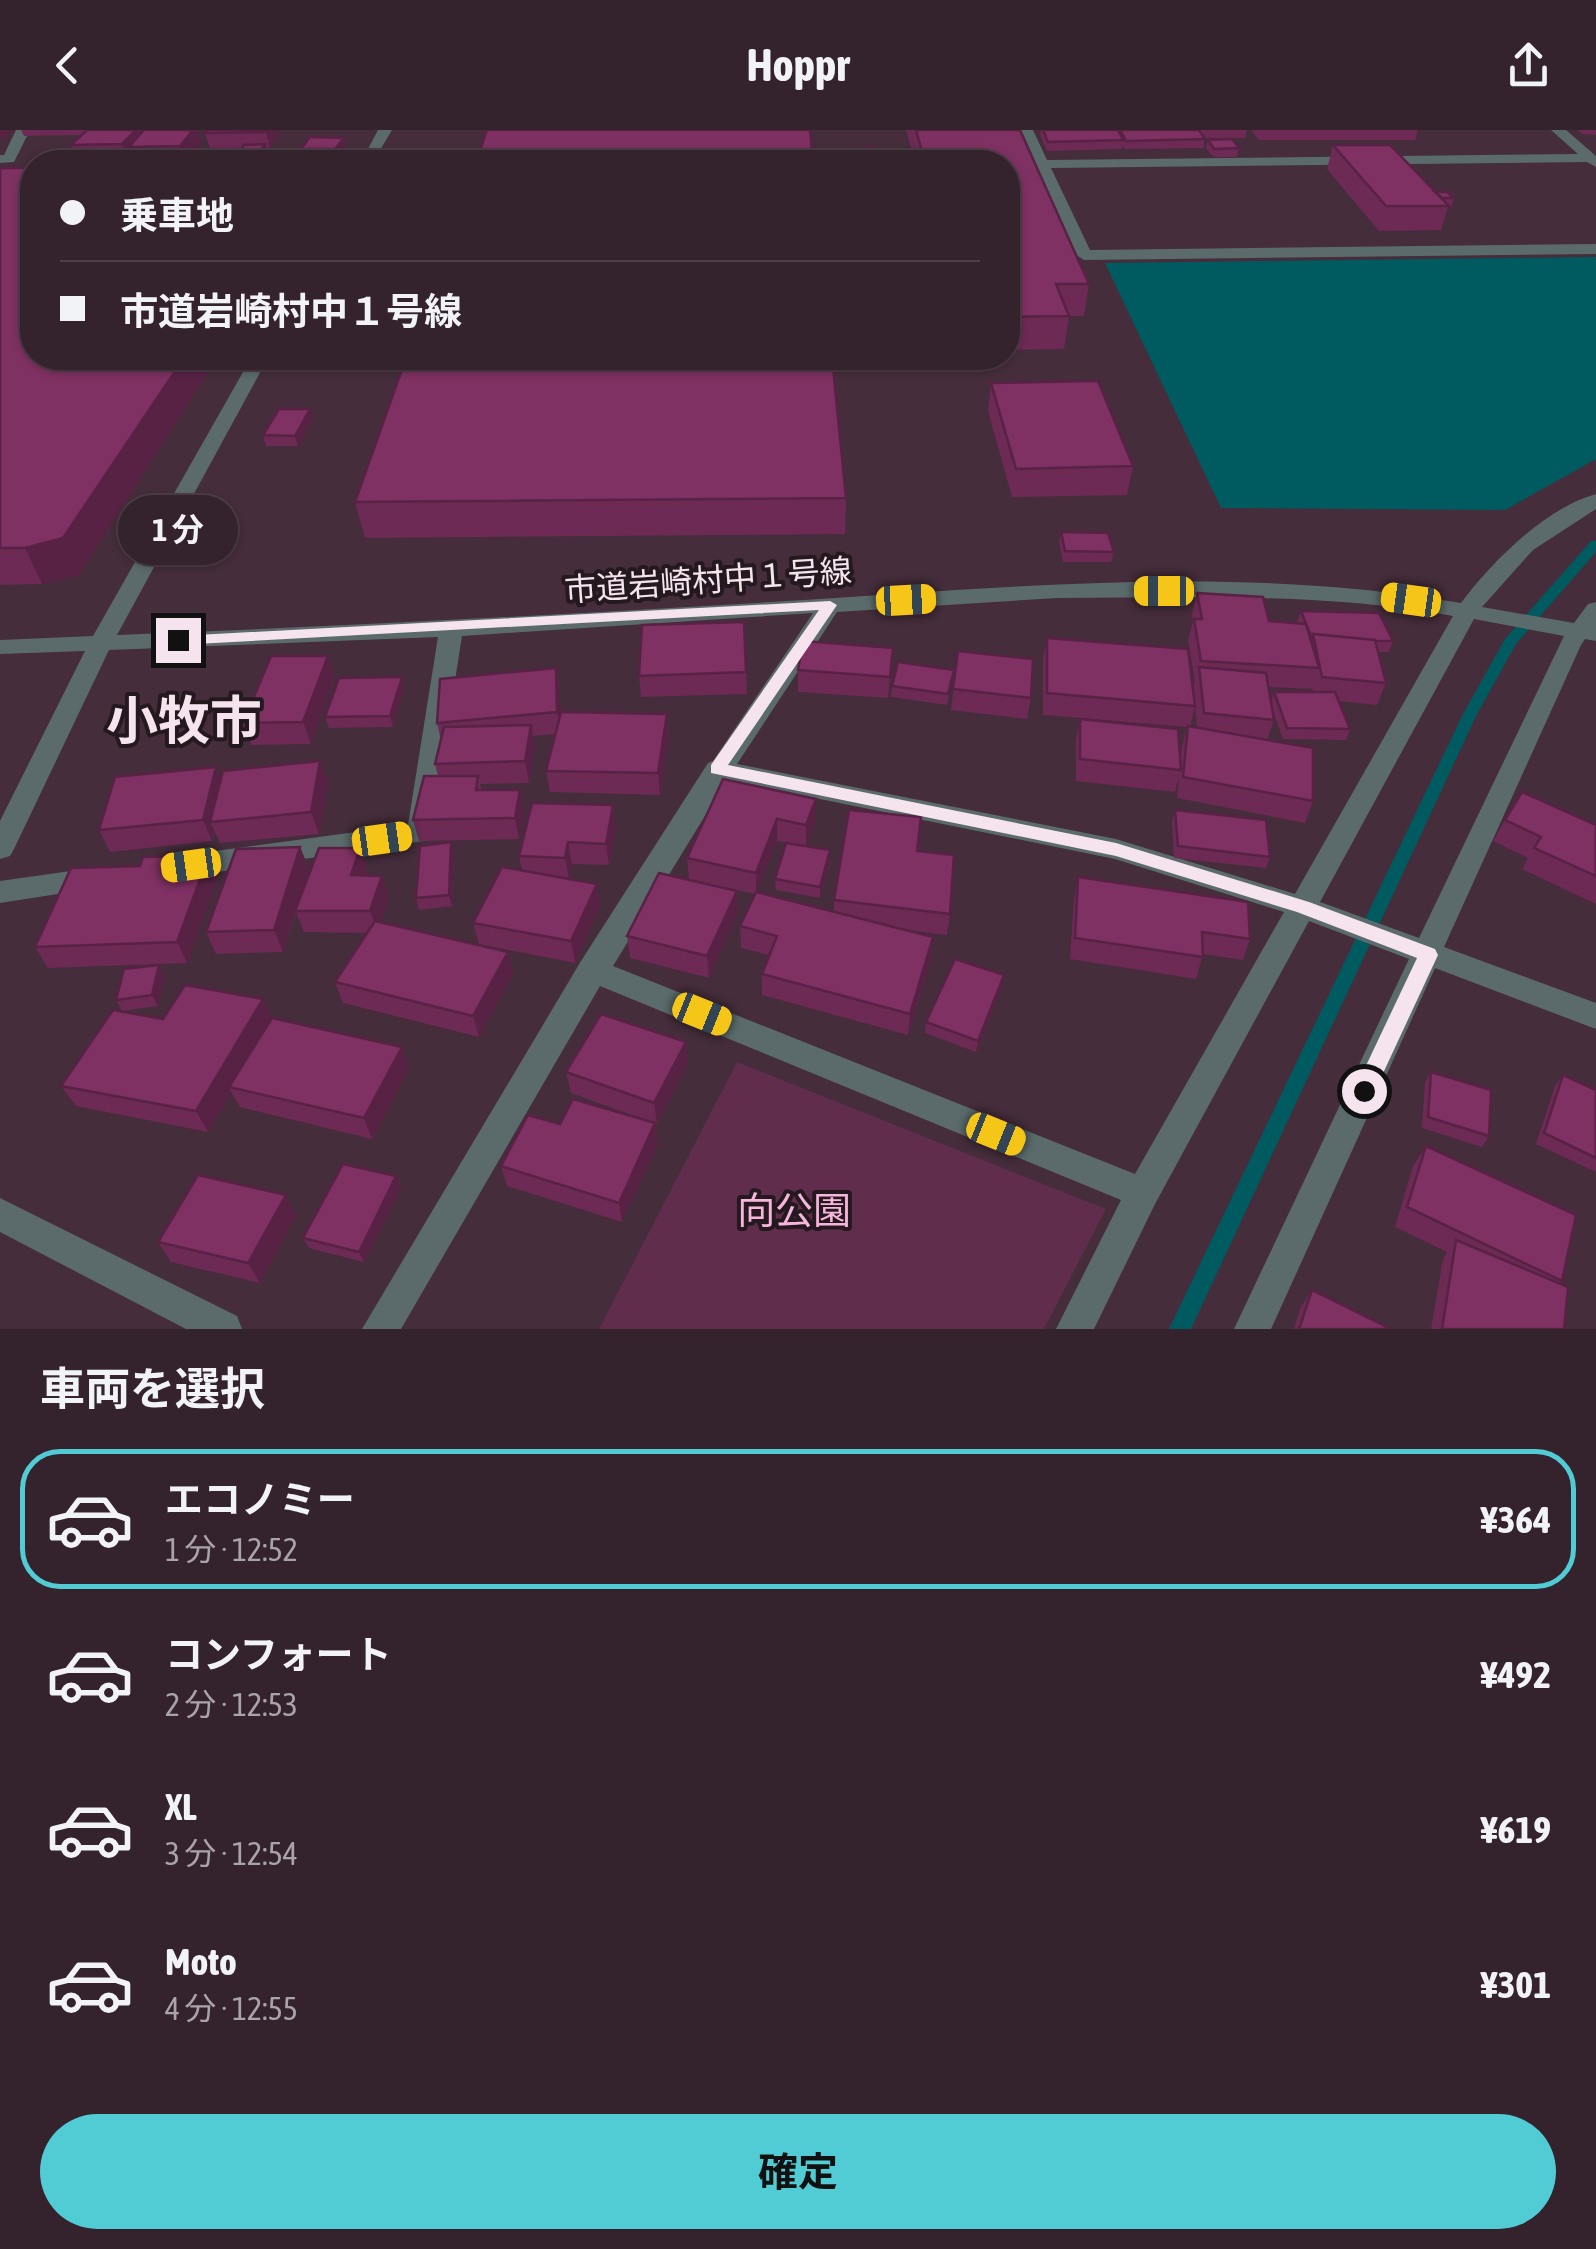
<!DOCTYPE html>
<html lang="ja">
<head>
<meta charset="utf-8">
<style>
	:root { --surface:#34222c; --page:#3f2f38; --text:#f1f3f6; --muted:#a9a4a9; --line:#4e3f48; --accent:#51ccd5 }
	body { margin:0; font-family:"Asap Condensed","Noto Sans JP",sans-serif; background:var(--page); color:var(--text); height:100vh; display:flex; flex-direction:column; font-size:38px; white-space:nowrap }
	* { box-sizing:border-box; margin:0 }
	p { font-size:32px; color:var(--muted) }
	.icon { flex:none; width:55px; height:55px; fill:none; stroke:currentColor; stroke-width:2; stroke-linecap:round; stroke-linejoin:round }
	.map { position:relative; height:1199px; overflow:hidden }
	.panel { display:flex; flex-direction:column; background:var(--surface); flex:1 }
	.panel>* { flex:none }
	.guide { position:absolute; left:20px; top:20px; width:1000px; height:220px; border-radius:40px; box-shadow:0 2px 8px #0004,0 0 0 2px var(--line); display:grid; align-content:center; height:220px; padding:0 40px; background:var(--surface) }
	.end { position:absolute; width:45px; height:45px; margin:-22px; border:12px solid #f5e4ed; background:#111; box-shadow:0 0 0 5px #111 }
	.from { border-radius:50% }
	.bubble { position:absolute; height:70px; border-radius:35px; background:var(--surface); box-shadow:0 2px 8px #0004,0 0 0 2px var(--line); font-size:32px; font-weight:700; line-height:70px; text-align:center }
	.car { position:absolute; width:30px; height:60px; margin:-30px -15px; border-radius:12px; box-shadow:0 0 8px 2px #0007; background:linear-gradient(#f5c518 24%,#345 0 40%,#f5c518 0 76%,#345 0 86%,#f5c518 0) }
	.guide b { display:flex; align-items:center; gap:35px; height:95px; font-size:38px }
	.guide b+b { border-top:2px solid var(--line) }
	.guide i { width:25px; height:25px; background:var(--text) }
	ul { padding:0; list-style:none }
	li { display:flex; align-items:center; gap:30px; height:140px; margin:0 20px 15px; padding:0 20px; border:5px solid transparent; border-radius:40px }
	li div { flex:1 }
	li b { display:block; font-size:38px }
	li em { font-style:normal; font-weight:700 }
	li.current { border-color:var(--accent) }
	li>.icon { width:90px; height:90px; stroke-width:1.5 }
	h2 { padding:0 40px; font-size:45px; line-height:120px }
	.button { display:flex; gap:20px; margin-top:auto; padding:20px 40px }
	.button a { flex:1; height:115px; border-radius:60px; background:var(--accent); color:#111; font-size:40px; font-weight:700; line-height:115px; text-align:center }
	header { display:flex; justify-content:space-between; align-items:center; height:130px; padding:0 40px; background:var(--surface); font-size:45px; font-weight:700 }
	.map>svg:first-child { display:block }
	.green { fill:#612d4d }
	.water { fill:#005b60 }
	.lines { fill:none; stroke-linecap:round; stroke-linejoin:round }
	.stream { fill:#005b60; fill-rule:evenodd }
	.minor { fill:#5b6b6c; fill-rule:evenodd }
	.wall { fill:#6c2a54; fill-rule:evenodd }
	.shaded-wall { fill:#582245 }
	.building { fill:#7e3162; stroke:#582245; stroke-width:2.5 }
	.route { fill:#f5e4ed }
	.labels { text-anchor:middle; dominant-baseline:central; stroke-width:8; stroke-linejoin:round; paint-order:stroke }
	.street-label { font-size:32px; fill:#f5e4ed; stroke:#24191f }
	.near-park-label { font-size:38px; fill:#f8b5db; stroke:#24191f }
	.town-label { font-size:52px; font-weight:bold; fill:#f5e4ed; stroke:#24191f }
</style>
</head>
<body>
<header><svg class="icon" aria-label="back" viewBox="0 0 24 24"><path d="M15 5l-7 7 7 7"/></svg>Hoppr<svg class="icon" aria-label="share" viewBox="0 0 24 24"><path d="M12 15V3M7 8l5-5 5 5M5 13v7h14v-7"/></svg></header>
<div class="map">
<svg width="1596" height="1199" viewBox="0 0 1596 1199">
	<rect width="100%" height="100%" fill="#452d3b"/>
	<polygon class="green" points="737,932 1106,1079 1044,1199 599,1199"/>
	<polygon class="water" points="1596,127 1596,329 1505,380 1221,378 1105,133"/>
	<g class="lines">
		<polygon class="stream" points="1596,410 1596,422 1516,514 1477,584 1191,1199 1169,1199 1463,584 1505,509 1591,411"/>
		<g class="minor">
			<polygon points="16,0 30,0 14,32 0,33 0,25 4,25"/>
			<polygon points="378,0 392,0 373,32 361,32"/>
			<polygon points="1019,0 1033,0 1047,30 1578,24 1551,0 1566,0 1596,26 1596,37 1587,32 1051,38 1090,120 1596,114 1596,124 1084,130 1076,125"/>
			<path d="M251 228H268L117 505C346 496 575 484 804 470 1022 456 1246 435 1461 473 1492 432 1545 378 1596 364V379L1533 420 1482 477 1574 493 1588 474 1596 472V511L1585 509 1581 515 1444 817 1596 873V899L1435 838 1271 1199H1234L1409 829 1309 791 1155 1074 1094 1199H1056L1121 1070 600 856 401 1199H362L581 831 708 633 713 631 813 483 462 506 430 710 178 748 168 744 164 737 168 730 178 726 408 695 438 507 109 520 14 719 10 726 0 729V691L85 521 0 524V510L93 506ZM1057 468C1190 468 1322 462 1453 486L1295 764 1116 709 737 634 837 482ZM1474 489 1564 506 1419 808 1320 772ZM727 650 1115 729 1284 782 1135 1044 613 836Z"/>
			<polygon points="99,737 109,740 113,748 109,756 0,773 0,751"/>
			<polygon points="0,1068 237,1186 242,1199 186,1199 0,1102"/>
		</g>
	</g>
	<g class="wall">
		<polygon points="21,0 142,0 143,2 201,13 191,25 79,445 42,454 0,455 0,38 25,38 75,26 71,15 81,5 24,6"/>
		<polygon points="278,0 279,5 270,18 266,18 267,22 261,32 221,32 220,27 242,18 210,19 205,3"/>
		<polygon points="906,0 1020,0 1089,154 1084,186 1069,186 1064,219 1008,220 1008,32 915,32"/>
		<polygon points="1041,0 1247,0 1245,8 1204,8 1204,18 1125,19 1122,15 1122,19 1047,21 1040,5"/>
		<polygon points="1251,0 1418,0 1415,10 1259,10"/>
		<polygon points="1578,0 1596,0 1596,5 1583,4"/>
		<polygon points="344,8 346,16 337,28 338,32 276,32 302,23 301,19"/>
		<polygon points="1208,10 1239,18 1237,27 1213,27 1206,18"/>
		<polygon points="1333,15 1435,62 1454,68 1451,77 1448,77 1441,100 1379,101 1327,39"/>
		<polygon points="864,17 875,17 876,32 863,32"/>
		<polygon points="991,253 1133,336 1127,365 1012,367 988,281"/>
		<polygon points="313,289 298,316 266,316 263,305"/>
		<polygon points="846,368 845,404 365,408 355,372"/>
		<polygon points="1061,402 1114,422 1111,432 1063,432 1059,412"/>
		<path d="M1197 463 1269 491 1297 493 1301 481 1393 511 1389 522H1378L1386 553 1377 575 1339 571 1350 599 1346 610 1283 609 1271 576 1274 590 1267 610 1313 671 1305 693 1177 668 1179 646 1175 662 1076 651V610L1080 589 1180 634 1182 617 1187 597 1043 585V529L1047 508 1195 576 1190 596 1197 597 1193 559 1195 551 1188 510 1193 491 1192 484ZM1312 556 1313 562H1274L1271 572 1268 557 1311 559Z"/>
		<polygon points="744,492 747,564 641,567 639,546"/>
		<polygon points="893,518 888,568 798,562 798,540"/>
		<polygon points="958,521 1031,568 1027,589 951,580"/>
		<polygon points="328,526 334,547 311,614 251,615 243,593"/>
		<polygon points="556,538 560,559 560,583 667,584 669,606 660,665 550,662 546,641 555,604 533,606 535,616 529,653 480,654 482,660 524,681 519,709 419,711 413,690 438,646 435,634 441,610 437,593"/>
		<polygon points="952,551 947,575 891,567 892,556"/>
		<polygon points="404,558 393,597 329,598 325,587"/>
		<polygon points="320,631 328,653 319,704 220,713 215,702 212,711 110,722 99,700 221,650"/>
		<polygon points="723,649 816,690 806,716 830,720 830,731 820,768 776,760 775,749 794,714 777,711 757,762 834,782 834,770 917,721 950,784 947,805 907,800 933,807 931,829 908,905 762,865 762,844 769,825 741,818 740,796 755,764 696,751 738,783 709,848 630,828 627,806 689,750 687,728"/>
		<polygon points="1175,680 1270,727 1266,738 1174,728 1172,692"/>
		<polygon points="1505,690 1596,695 1596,774 1522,739 1528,728 1493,711"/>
		<polygon points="616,697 609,735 572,734 569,749 597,754 600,775 575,833 479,814 473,793 522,740 519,726"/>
		<polygon points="300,717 309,739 300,769 360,718 367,740 365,745 382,746 389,767 381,793 508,822 513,844 479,907 343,873 335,852 367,803 304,802 296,782 283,822 216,824 206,802"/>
		<polygon points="454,724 452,776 419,780 416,768"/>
		<polygon points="209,725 218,747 187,833 48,838 35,817 140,736"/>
		<polygon points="1078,747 1250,809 1243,830 1203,824 1196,849 1070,829 1074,769"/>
		<polygon points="1004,845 1002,856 976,922 925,903 926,892"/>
		<polygon points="165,846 158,876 122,881 116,870"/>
		<polygon points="263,869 272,888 409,938 372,1009 240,977 231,962 208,1002 76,976 61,956 163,889"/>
		<polygon points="686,912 688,933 657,994 655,993 658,1014 622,1092 507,1056 501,1036 560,994 654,993 571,963 566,942"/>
		<polygon points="1431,942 1489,1006 1482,1017 1422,998 1425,953"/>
		<polygon points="1563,945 1596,960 1596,1042 1536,1014 1555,956"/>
		<polygon points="1426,1016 1562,1151 1560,1154 1564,1199 1431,1199 1443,1129 1447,1122 1395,1097 1413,1036"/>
		<polygon points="396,1046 401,1057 364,1132 309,1118 303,1108"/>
		<polygon points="296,1085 260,1153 171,1132 158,1112"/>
		<polygon points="1312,1160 1391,1199 1294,1199 1300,1179"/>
	</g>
	<g class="shaded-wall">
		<polygon points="0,0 10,0 11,2 0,11"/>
		<polygon points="136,0 142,0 146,11 129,17 132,26 128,31 122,14"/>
		<polygon points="193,0 197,0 201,13 184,32 180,16"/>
		<polygon points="267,0 278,0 279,5 270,18 266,2"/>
		<polygon points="344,8 346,16 337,28 335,19"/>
		<polygon points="265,14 267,22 261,32 259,32 257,27"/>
		<polygon points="336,23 338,32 330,32"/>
		<polygon points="184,228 217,228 79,445 42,454 25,418"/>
		<polygon points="310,279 313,289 298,316 295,306"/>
		<polygon points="328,526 334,547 311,614 303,592"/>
		<polygon points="556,538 560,559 561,603 557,582"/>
		<polygon points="402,547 404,558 393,597 390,586"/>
		<polygon points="667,584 669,606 660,665 658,643"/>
		<polygon points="531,595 535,616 529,653 525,631"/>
		<polygon points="320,631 328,653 319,704 311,682"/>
		<polygon points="216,637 225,659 210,692 215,702 212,711 203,690"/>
		<polygon points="520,660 524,681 519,709 515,688"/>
		<polygon points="816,669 816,690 806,717 806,695"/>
		<polygon points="613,675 616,697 609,735 606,714"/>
		<polygon points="777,689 777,711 756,764 756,743"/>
		<polygon points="451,712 454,724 452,776 449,765"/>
		<polygon points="568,712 572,734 569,749 565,728"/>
		<polygon points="300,717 309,739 283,822 274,800"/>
		<polygon points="360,718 367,740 358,766 351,745"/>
		<polygon points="830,720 830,731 820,768 820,757"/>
		<polygon points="209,725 218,747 187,833 177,812"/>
		<polygon points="382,746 389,767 378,803 370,781"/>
		<polygon points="597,754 600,775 575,833 571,811"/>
		<polygon points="737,761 738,783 709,848 707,826"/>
		<polygon points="933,807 931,829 908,905 910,884"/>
		<polygon points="508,822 513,844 479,907 473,886"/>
		<polygon points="159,835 165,846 158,876 152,865"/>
		<polygon points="1004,845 1002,856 976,922 978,911"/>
		<polygon points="263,869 273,890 229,957 231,962 208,1002 196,981"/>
		<polygon points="686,912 688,933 657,994 654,973"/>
		<polygon points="402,917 409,938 372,1009 364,988"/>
		<polygon points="655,993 658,1014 622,1092 619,1073"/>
		<polygon points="396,1046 401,1057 364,1132 359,1122"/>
		<polygon points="286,1065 296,1085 260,1153 248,1133"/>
	</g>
	<g class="building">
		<polygon points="87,0 136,0 122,14 71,15"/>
		<polygon points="144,0 193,0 180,16 129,17"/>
		<polygon points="207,0 267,0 266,2 205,3"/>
		<polygon points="487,0 810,0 813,32 476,32"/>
		<polygon points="916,0 1020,0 1089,154 1056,154 1069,186 1008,187 1008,32 925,32"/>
		<polygon points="1043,0 1118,0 1123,10 1048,12"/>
		<polygon points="1120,0 1199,0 1205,9 1126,11"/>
		<polygon points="310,7 344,8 335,19 301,19"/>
		<polygon points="1232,9 1239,18 1214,19 1208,10"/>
		<polygon points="265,14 257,27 220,27 226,19 242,19 244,15"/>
		<polygon points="1333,15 1390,15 1449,76 1386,76"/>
		<polygon points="864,17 875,17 876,28 863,28"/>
		<polygon points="282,23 336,23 330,32 276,32"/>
		<polygon points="213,25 207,32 32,32 32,228 184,228 63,408 25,418 0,418 0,38 25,38 36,26"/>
		<polygon points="1435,62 1447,62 1454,68 1442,68"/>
		<polygon points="406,228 832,228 846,368 355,372"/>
		<polygon points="1098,251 1133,336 1016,339 991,253"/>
		<polygon points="279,279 310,279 295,306 263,305"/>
		<polygon points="1061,402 1108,403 1114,422 1065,421"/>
		<polygon points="1197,463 1263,467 1269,491 1306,494 1319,538 1201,531 1194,489 1202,489"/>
		<polygon points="1301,481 1379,483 1393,511 1375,511 1313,504 1312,509"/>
		<polygon points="744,492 746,542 639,546 642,495"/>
		<polygon points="1313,504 1375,510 1386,553 1322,547"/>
		<polygon points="1047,508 1188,519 1195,576 1047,563"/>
		<polygon points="803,511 893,518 890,547 798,540"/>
		<polygon points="958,521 1033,529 1031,568 953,559"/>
		<polygon points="271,526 328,526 303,592 243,593"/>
		<polygon points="898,532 954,540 948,564 892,556"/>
		<polygon points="1199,537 1266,543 1274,590 1204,583"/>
		<polygon points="556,538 557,582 437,593 440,549"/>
		<polygon points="402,547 390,586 325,587 339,548"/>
		<polygon points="1274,562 1335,562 1350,599 1287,598"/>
		<polygon points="561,582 667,584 658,643 546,641"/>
		<polygon points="1080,589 1178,599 1181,640 1080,629"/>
		<polygon points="531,595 525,631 435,634 444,597"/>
		<polygon points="1188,596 1313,618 1313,671 1183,647"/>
		<polygon points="320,631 311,682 210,692 223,641"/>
		<polygon points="216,637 203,690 99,700 115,647"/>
		<polygon points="424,646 478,646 476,660 520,660 515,688 413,690"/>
		<polygon points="723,649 816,669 806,695 777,689 756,743 687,728"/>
		<polygon points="1522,662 1596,695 1596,746 1534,718 1541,707 1505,690"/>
		<polygon points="532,673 613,675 606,714 568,712 565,728 519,726"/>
		<polygon points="849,680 921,687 917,721 954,725 950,784 834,770"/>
		<polygon points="1175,680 1266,690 1270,727 1178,716"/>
		<polygon points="451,712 449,765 416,768 420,716"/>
		<polygon points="786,713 830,720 820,757 775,749"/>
		<polygon points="300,717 274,800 206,802 236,719"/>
		<polygon points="319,718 360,718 351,745 382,746 370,781 295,781"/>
		<polygon points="209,725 177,812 35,817 71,738 140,736 143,727"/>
		<polygon points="502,737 597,754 571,811 473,793"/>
		<polygon points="659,743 737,761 707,826 627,806"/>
		<polygon points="1078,747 1248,772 1250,809 1202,802 1203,827 1075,808"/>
		<polygon points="756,762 933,807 910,884 762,844 777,806 740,796"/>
		<polygon points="375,791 508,822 473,886 335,852"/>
		<polygon points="955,829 1004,845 978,911 926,892"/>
		<polygon points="159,835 152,865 116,870 124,839"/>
		<polygon points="185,855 263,869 196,981 61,956 113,880 163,889"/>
		<polygon points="601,884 686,912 654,973 566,942"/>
		<polygon points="272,888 402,917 364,988 229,957"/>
		<polygon points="1431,942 1491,960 1489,1006 1428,987"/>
		<polygon points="1563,945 1596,960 1596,1028 1544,1003"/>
		<polygon points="573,969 655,993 619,1073 501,1036 528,985 560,994"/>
		<polygon points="1426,1016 1576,1085 1562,1151 1407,1077"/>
		<polygon points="343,1034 396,1046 359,1122 303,1108"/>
		<polygon points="198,1045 286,1065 248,1133 158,1112"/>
		<polygon points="1456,1110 1568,1157 1564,1199 1442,1199"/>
		<polygon points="1312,1160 1391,1199 1299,1199"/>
	</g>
	<polygon class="route" points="830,471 837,475 728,635 1116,713 1309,772 1435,819 1438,825 1372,967 1357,967 1354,961 1417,828 1297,782 1116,726 711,643 711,635 819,480 178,515 171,510 178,506"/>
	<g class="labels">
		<g class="street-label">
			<text transform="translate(708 450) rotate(-4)">市道岩崎村中１号線</text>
		</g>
		<g class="near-park-label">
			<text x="794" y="1080">向公園</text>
		</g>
		<g class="town-label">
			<text x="184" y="590">小牧市</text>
		</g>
	</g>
</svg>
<i class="end from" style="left:1364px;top:961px"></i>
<i class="end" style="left:178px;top:510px"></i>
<div class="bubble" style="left:118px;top:365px;width:120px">1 分</div>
<i class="car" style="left:1164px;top:461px;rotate:270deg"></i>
<i class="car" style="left:906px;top:470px;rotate:87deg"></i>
<i class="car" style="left:1411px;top:470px;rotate:278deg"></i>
<i class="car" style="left:382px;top:709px;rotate:82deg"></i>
<i class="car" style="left:191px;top:735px;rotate:262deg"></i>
<i class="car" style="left:702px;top:884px;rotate:112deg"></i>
<i class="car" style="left:996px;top:1004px;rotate:112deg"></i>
<div class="guide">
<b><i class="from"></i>乗車地</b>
<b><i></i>市道岩崎村中１号線</b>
</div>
</div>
<section class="panel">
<h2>車両を選択</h2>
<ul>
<li class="current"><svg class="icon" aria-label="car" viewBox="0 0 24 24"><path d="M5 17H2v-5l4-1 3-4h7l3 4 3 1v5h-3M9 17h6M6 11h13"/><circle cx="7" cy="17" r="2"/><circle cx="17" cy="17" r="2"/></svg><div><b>エコノミー</b><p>1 分 · 12:52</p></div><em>¥364</em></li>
<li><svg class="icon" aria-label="car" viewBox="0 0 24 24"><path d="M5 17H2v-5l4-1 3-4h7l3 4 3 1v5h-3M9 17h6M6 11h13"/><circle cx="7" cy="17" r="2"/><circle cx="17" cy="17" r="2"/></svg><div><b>コンフォート</b><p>2 分 · 12:53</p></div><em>¥492</em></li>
<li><svg class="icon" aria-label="car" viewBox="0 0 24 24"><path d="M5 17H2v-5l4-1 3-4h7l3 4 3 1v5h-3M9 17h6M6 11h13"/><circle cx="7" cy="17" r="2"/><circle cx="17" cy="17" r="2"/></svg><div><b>XL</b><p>3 分 · 12:54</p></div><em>¥619</em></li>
<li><svg class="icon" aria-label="car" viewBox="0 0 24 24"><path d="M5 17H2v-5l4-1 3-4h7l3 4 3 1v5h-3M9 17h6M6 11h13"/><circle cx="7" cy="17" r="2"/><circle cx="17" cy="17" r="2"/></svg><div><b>Moto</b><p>4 分 · 12:55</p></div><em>¥301</em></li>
</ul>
<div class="button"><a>確定</a></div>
</section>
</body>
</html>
